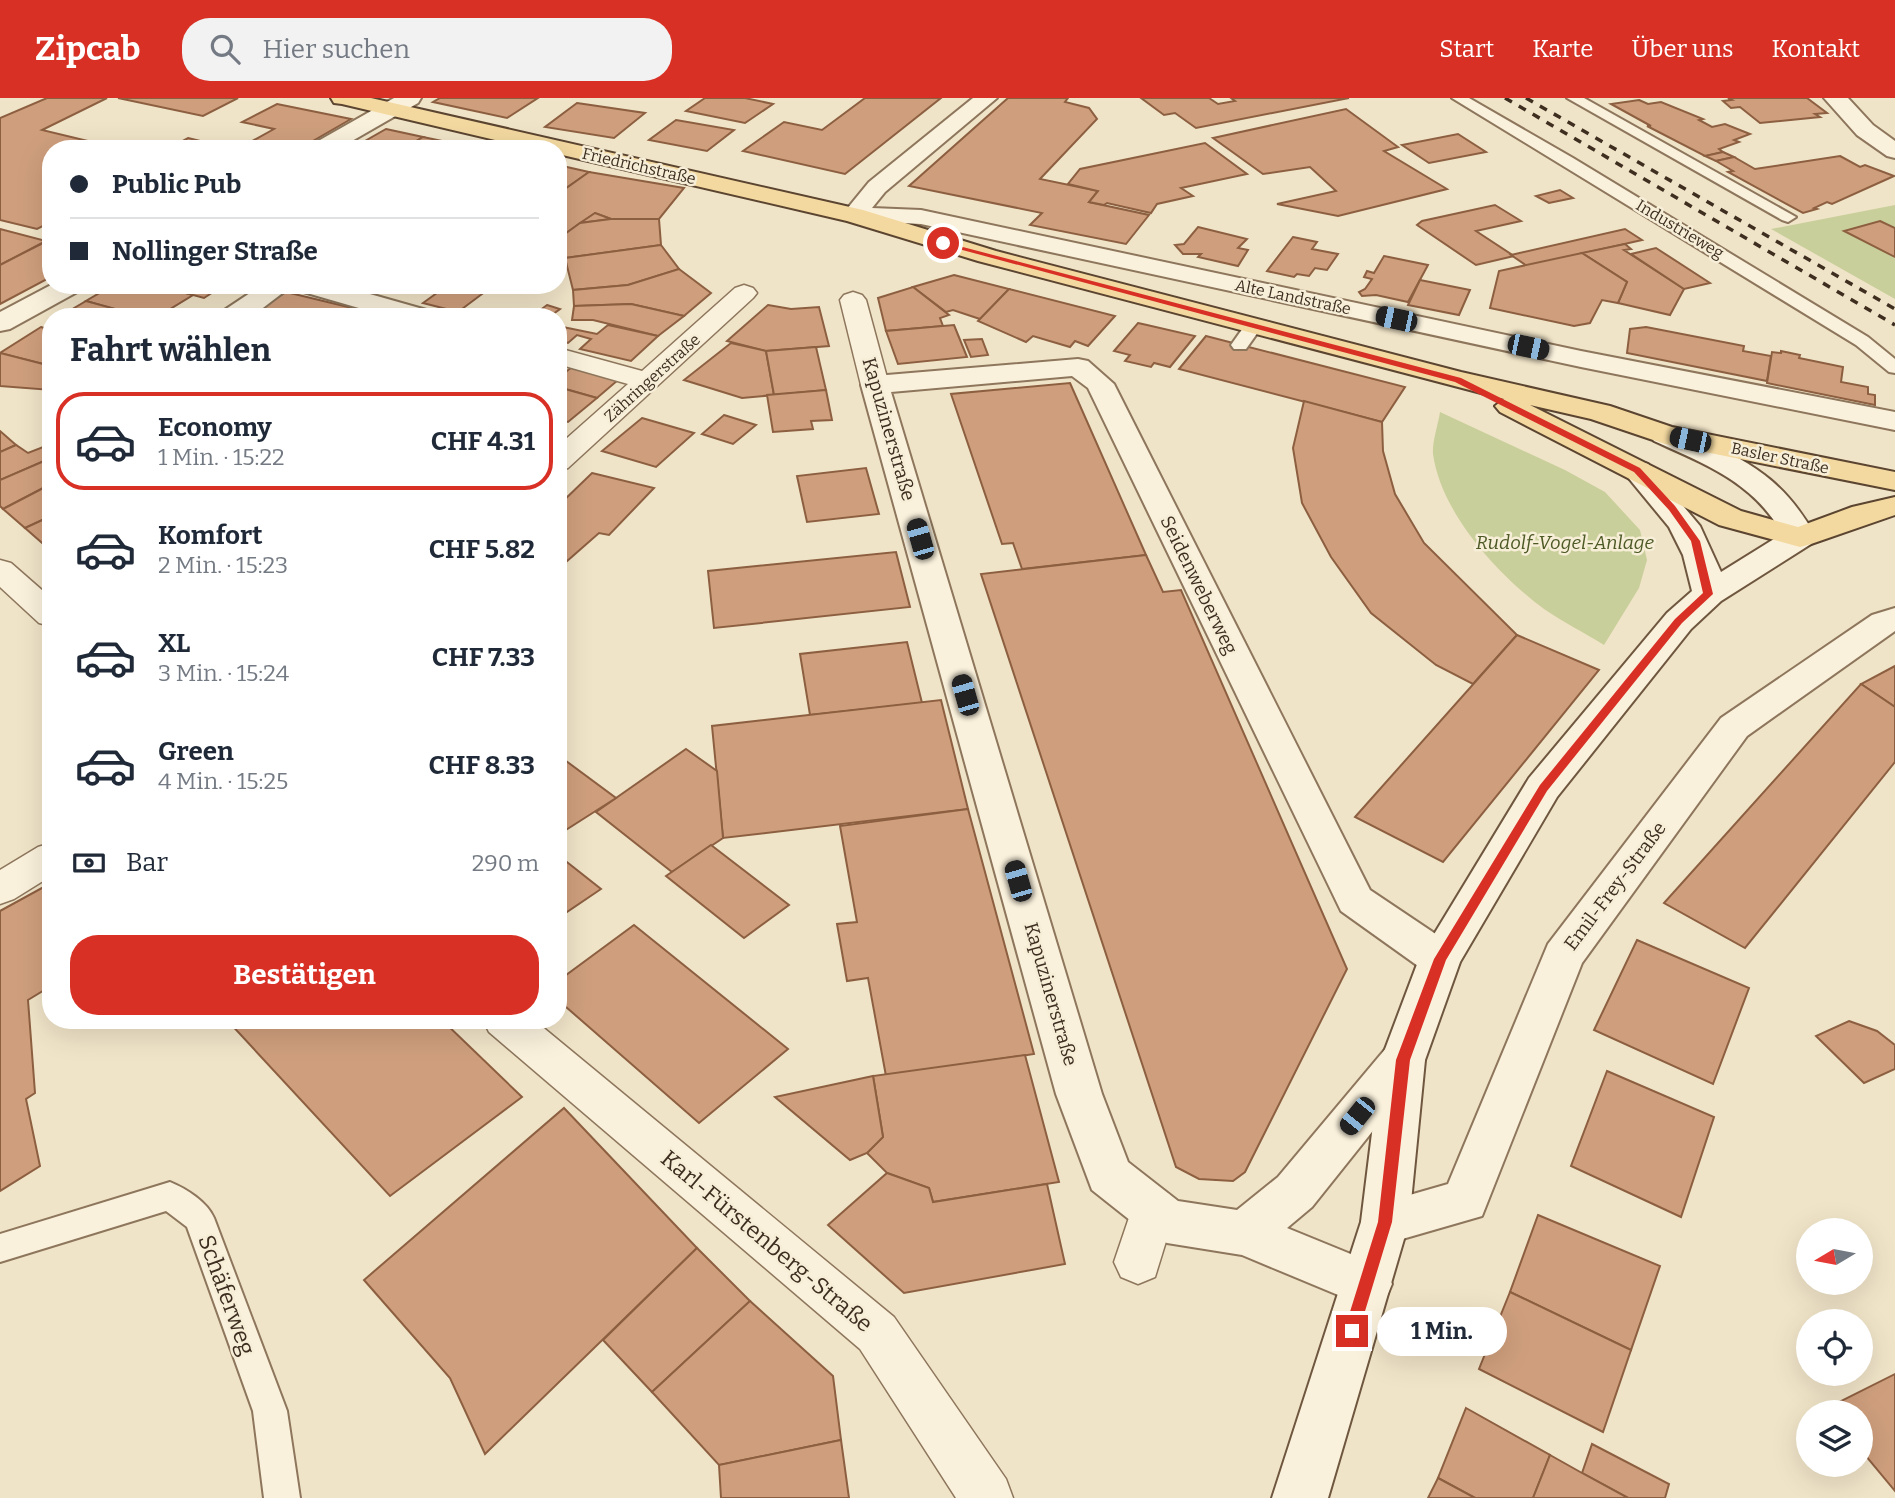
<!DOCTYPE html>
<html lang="de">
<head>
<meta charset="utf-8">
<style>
	:root { --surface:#fff; --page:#f2f2f3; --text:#1f2937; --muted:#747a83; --line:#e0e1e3; --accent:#d93025 }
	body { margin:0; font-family:Bitter,serif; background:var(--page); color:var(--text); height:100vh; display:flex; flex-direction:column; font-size:26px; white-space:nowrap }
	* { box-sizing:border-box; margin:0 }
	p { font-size:23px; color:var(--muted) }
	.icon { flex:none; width:38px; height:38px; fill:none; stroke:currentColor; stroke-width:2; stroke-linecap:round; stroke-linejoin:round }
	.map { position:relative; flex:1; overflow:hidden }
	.sheet { position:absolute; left:42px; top:210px; width:525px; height:721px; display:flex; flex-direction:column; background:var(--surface); border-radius:28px; box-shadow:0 7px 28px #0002 }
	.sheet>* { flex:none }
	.banner { position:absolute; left:42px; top:42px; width:525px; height:154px; border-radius:28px; box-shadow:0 7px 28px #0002; display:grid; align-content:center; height:154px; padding:0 28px; background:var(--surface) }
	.needle { width:46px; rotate:260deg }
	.tools { position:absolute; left:1796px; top:1120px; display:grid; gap:14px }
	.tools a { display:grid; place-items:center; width:77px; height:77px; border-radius:50%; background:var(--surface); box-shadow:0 7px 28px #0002; font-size:35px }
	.end { position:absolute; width:32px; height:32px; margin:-16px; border:9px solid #d93025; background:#fff; box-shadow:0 0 0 4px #fff }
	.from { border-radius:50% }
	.bubble { position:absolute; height:49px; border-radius:24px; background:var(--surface); box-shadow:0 7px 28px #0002; font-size:23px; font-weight:700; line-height:49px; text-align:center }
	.car { position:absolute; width:21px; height:42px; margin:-21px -10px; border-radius:9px; box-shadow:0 0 5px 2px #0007; background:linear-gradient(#222 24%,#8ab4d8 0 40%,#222 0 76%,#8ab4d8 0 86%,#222 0) }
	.banner b { display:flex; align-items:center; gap:24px; height:66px; font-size:26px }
	.banner b+b { border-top:2px solid var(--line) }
	.banner i { width:18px; height:18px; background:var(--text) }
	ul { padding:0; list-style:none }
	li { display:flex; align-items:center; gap:21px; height:98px; margin:0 14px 10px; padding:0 14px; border:4px solid transparent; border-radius:28px }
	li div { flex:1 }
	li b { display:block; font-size:26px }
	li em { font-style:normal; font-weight:700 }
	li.selected { border-color:var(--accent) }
	li>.icon { width:63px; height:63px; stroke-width:1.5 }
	h2 { padding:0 28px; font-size:32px; line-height:84px }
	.pay { display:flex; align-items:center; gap:18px; height:77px; padding:0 28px; font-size:26px }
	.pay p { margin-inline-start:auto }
	.primary-button { display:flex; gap:14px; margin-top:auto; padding:14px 28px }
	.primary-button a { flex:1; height:80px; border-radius:28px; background:var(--accent); color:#fff; font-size:28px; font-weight:700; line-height:80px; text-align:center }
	header { display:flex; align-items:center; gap:42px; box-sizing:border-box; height:98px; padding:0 35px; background:var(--accent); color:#fff }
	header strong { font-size:33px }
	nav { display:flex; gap:38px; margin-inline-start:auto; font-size:24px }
	.search { width:490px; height:63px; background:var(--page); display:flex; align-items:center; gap:18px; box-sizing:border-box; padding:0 24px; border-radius:28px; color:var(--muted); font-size:26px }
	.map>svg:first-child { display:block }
	.green { fill:#c9cf9b }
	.building { fill:#cf9f7d; stroke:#8d5f41; stroke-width:2 }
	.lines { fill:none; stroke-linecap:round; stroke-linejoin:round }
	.service-casing { stroke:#8d765c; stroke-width:4 }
	.pedestrian-casing { stroke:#8d765c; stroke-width:3 }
	.minor-casing { stroke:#8d765c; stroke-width:4 }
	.secondary-casing { stroke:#6f573f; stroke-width:4 }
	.primary-casing { stroke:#5b4430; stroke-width:4 }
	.service { fill:#faf1dc; fill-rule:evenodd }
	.pedestrian { fill:#faf1dc; fill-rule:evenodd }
	.minor { fill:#faf1dc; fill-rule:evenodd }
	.secondary { fill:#faf1dc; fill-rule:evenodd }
	.primary { fill:#f3d9a0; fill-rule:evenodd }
	.rail { stroke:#3d2e20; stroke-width:3.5; stroke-dasharray:8 8; stroke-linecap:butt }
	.route { fill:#d93025 }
	.labels { text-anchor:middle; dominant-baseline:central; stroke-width:5; stroke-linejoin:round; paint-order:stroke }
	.far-street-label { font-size:16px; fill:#3d2e20; stroke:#f7eed8 }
	.street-label { font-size:19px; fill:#3d2e20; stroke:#f7eed8 }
	.park-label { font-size:19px; font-style:italic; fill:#4d5a26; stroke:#f7eed8 }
	.near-street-label { font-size:23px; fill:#3d2e20; stroke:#f7eed8 }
</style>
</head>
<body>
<header>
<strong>Zipcab</strong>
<div class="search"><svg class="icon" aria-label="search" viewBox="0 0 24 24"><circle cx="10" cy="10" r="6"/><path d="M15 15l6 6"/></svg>Hier suchen</div>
<nav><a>Start</a><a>Karte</a><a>Über uns</a><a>Kontakt</a></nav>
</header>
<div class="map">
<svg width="1895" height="1400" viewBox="0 0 1895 1400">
	<rect width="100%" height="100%" fill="#f0e4c8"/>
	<g class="green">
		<polygon points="1895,107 1895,201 1771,131"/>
		<path d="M1440 314 1565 372 1605 394 1640 432 1647 462 1639 490 1604 547C1585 535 1563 524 1544 511 1498 477 1441 415 1433 356 1432 344 1438 327 1440 314Z"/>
	</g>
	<g class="building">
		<polygon points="47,0 107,0 42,32 121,51 51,51 51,124 37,131 0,122 0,20"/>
		<polygon points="118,0 238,0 203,18"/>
		<polygon points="440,0 538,0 507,20 433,4"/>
		<polygon points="705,0 745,0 773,6 745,25 686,13"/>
		<polygon points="865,0 941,0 845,76 743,53 784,24 822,32"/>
		<polygon points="1008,0 1068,0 1065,4 1089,10 1097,21 1040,81 1098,93 1089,104 1149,117 1126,146 1030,127 1042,115 909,88"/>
		<polygon points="1141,0 1209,0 1218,6 1235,3 1231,0 1349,0 1196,30 1175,15 1164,17"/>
		<polygon points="1728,0 1807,0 1827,15 1815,16 1820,19 1760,25 1740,9 1731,10 1723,3 1732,2"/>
		<polygon points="1639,2 1648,6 1661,4 1703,21 1699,22 1712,29 1725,26 1750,36 1734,42 1739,44 1719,51 1723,54 1705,58 1647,28 1651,28 1611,6"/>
		<polygon points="577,5 645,15 614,40 545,29"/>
		<polygon points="277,6 351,21 299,51 238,51 274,31 242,24"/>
		<polygon points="1346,11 1398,49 1384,53 1447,91 1338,118 1277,106 1336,93 1310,69 1263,76 1213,40"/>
		<polygon points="676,22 734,32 707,53 649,42"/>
		<polygon points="386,31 423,39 403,51 351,51"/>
		<polygon points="1458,36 1486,54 1429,65 1402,47"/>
		<polygon points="423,39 461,47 455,51 403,51"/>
		<polygon points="188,40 233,51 168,51"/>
		<polygon points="1205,45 1247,76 1181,90 1193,98 1157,106 1151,115 1107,105 1104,107 1089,104 1098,93 1068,86 1080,71"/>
		<polygon points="1723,54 1734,59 1716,63 1705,58"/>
		<polygon points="1840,58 1860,69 1865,67 1894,78 1832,106 1827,104 1814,110 1817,111 1803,115 1728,74 1733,73 1716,63 1734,59 1755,71"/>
		<polygon points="558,67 589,74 558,96"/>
		<polygon points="589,74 684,90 659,121 611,121 595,115 558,141 558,96"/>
		<polygon points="1560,92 1573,100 1549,105 1536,98"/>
		<polygon points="1495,107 1521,123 1476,133 1514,158 1476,167 1417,127 1422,123"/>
		<polygon points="595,115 611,121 580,125"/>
		<polygon points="611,121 659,121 661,147 565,160 558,158 558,141 580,125"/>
		<polygon points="1880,123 1895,130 1895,159 1844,133"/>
		<polygon points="1198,129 1247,141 1238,150 1248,152 1238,168 1198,159 1201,156 1183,156 1175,147 1184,146"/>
		<polygon points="0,131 46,143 0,167"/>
		<polygon points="1625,131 1642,142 1527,168 1511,157"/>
		<polygon points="1293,139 1317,144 1312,151 1338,156 1327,172 1315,170 1309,178 1297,176 1294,179 1267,173"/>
		<polygon points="43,145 51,147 51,179 0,206 0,167"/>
		<polygon points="1625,146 1631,151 1624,152 1684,191 1670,217 1618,205 1627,184 1582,155"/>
		<polygon points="661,147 679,171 628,187 573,192 565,160"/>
		<polygon points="1656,150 1710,185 1684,191 1631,156"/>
		<polygon points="1582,155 1627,184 1618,205 1602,202 1590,225 1574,228 1490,210 1499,173"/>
		<polygon points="1384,158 1428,167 1408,204 1376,197 1362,198 1359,194 1365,191 1372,181 1364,179 1367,173 1374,175"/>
		<polygon points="679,171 711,195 684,218 631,206 574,208 573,192 628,187"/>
		<polygon points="954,177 1009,191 980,221 953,212 946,214 913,189"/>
		<polygon points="1420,182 1470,192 1459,217 1408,207"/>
		<polygon points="113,187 156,187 193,197 157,219 142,219 86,203"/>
		<polygon points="156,187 224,187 204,200"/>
		<polygon points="448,187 494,187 458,214 423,205"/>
		<polygon points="913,189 949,217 940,220 943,228 886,233 878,200"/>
		<polygon points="1009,191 1115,218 1088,248 1075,243 1070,249 1033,238 1026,244 978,223"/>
		<polygon points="286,194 373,215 368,219 247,219"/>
		<polygon points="86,203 141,218 59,219"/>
		<polygon points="631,206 684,218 658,238 593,222 572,222 574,208"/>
		<polygon points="547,207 560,211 549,219 531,219"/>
		<polygon points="768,207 791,211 819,209 829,248 766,253 727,243"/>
		<polygon points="1138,225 1147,227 1195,238 1170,269 1154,265 1151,269 1125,263 1130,257 1114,253"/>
		<polygon points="608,227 658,238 631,263 580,251 591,241 577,237 568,245 558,242 558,228 597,236"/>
		<polygon points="954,227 967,259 898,266 886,233"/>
		<polygon points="41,229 51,232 51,268 0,255"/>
		<polygon points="1646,229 1744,248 1743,253 1771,258 1767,283 1627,255 1630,231"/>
		<polygon points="1206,238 1405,289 1382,324 1179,271"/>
		<polygon points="982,241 988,257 971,259 964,242"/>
		<polygon points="731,245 766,253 774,297 742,300 684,282"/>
		<polygon points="816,249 826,292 774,297 766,253"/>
		<polygon points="1781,253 1800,257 1799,260 1843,269 1841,284 1868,289 1868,296 1875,297 1875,307 1767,285 1772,254 1781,255"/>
		<polygon points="0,255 51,268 51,292 0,288"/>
		<polygon points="572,269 618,282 597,300 558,289 558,280"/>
		<polygon points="1070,285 1146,457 1022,471 1013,445 1002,446 951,296"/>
		<polygon points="558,289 597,300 568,324 558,321"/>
		<polygon points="826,292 832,322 811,323 813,331 773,334 767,297"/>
		<polygon points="1304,303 1382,324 1383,353 1395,396 1424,445 1517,537 1473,586 1436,567 1371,515 1331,459 1302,405 1293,350"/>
		<polygon points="724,317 756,327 733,346 702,336"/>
		<polygon points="642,320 694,335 656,369 602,353"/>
		<polygon points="0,333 16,347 0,354"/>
		<polygon points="51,346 51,360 0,382 0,354 16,347 28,355"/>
		<polygon points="51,360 51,386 3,411 0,408 0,382"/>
		<polygon points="866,370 879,416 807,424 797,378"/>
		<polygon points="592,375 654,390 609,437 599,435 558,471 558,408"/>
		<polygon points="51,386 51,418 25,430 3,411"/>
		<polygon points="51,418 51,450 49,451 25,430"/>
		<polygon points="896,454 910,509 714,530 708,473"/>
		<polygon points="1146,457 1163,494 1181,492 1347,871 1245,1074 1233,1083 1199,1081 1176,1069 981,476"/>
		<polygon points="1517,537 1599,572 1443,764 1355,719"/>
		<polygon points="907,544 922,605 810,617 800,556"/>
		<polygon points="1895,568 1895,609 1861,586"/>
		<polygon points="1861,586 1895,609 1895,664 1745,850 1664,805"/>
		<polygon points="941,602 968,711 723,740 712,628"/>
		<polygon points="686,651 717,673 723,740 672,774 596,714"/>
		<polygon points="558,657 616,700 558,737"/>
		<polygon points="968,711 1034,956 886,978 868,880 847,883 837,826 857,824 840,728"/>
		<polygon points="711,747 789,807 744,840 666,778"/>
		<polygon points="558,757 601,791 558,820"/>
		<polygon points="51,785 51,849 44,853 51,863 51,888 28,902 35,995 26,1001 40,1068 0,1093 0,813"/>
		<polygon points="634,827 788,951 699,1025 558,902 558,883"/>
		<polygon points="1637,842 1749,890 1713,986 1594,932"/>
		<polygon points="227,922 442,922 522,999 390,1098"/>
		<polygon points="1849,923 1877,933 1895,947 1895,971 1864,985 1816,938"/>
		<polygon points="1025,957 1059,1084 933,1104 929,1090 887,1075 867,1055 883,1039 873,978"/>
		<polygon points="1607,973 1714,1019 1681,1119 1571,1068"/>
		<polygon points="873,978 883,1039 867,1055 850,1062 775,999"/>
		<polygon points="564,1010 697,1150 485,1356 450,1280 364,1182"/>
		<polygon points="887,1075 929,1090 933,1104 1047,1086 1065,1166 904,1195 828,1127"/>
		<polygon points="1538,1117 1660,1168 1631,1252 1510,1194"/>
		<polygon points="697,1150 750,1203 652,1294 603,1242"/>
		<polygon points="1510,1194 1631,1252 1603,1334 1479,1271"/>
		<polygon points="750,1203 833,1278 841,1342 719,1367 652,1294"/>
		<polygon points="1895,1276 1895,1393 1860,1351 1860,1314 1830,1314 1827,1310"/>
		<polygon points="1466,1310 1550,1357 1533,1400 1475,1400 1438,1380"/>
		<polygon points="841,1342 849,1400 721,1400 719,1367"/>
		<polygon points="1592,1346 1669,1386 1665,1400 1628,1400 1582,1375"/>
		<polygon points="1550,1357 1582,1375 1628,1400 1533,1400"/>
		<polygon points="1438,1380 1475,1400 1428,1400"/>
	</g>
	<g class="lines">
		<defs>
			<g id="service">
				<polygon points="1452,0 1469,0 1573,60 1868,239 1895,261 1895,275 1889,274 1856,247"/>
				<polygon points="1567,0 1584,0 1796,119 1788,124 1782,122"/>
				<polygon points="1254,222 1263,227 1246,251 1234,251 1231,247 1248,223"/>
				<path d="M170 1084C187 1091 207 1104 214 1120L287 1313 300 1400H264L253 1313 187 1129 166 1113 0 1164V1136Z"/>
			</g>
			<g id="pedestrian">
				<polygon points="744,187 753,190 757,195 753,200 568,370 558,373 558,348 628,286 558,266 558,250 642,273 735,190"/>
				<polygon points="853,194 862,197 866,202 889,287 885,293 875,295 865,293 861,287 840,202 844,197"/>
				<polygon points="0,462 11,465 51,500 51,528 39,525 0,489"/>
				<polygon points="51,745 51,778 14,801 0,806 0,772 38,749"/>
				<polygon points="483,922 534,922 894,1219 1006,1381 1013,1400 956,1400 860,1251 489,934"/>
				<polygon points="1153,1090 1169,1096 1176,1111 1155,1179 1138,1186 1121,1179 1114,1164 1137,1096"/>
			</g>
			<g id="minor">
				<polygon points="394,0 421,0 418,5 338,51 310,51 313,46"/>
				<polygon points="973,0 997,0 885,94 872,110 921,112 1581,253 1895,314 1895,332 1581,269 921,126 845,122 842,117 869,84"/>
				<polygon points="1824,0 1848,0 1873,27 1895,43 1895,60 1887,58 1857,37"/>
				<polygon points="51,187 83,187 79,193 10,231 0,233 0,214"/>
				<polygon points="262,187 293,187 251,219 220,219 223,213"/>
				<polygon points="296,187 338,187 430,213 433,219 390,219 300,193"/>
				<polygon points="1078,261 1088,263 1114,286 1370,792 1455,849 1461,861 1455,873 1440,877 1425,873 1341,813 1088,290 1072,278 891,294 1102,996 1128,1064 1178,1103 1237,1112 1278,1079 1387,949 1403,944 1419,949 1425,962 1419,975 1312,1109 1287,1130 1385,1170 1392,1186 1385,1202 1367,1209 1242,1157 1167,1145 1150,1138 1092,1092 1056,996 861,287 865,281 875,278"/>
				<polygon points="1895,510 1895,533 1747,638 1582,865 1482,1118 1385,1146 1368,1139 1361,1124 1368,1109 1448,1086 1548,846 1721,620 1872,517"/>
			</g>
			<path id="secondary" d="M1665 328C1679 332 1692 338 1706 344 1758 367 1788 389 1816 439L1811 446 1721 503 1691 531 1557 699 1460 864 1425 962 1409 1124 1328 1400H1272L1361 1124 1381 962 1419 861 1529 680 1667 515 1692 493 1683 457 1669 429 1622 372 1626 366 1637 363 1648 366 1700 428 1721 474 1782 436C1755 385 1705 366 1654 343L1650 337 1654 331Z"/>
			<polygon id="primary" points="331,0 371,0 863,112 996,153 1461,274 1610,308 1672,329 1895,374 1895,392 1665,346 1591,321 1530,307 1741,413 1798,429 1852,409 1895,399 1895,417 1811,446 1800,449 1789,446 1719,427 1500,314 1495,308 1504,301 978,163 847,123 558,56 558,51 534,51 342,6 334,5"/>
		</defs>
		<use href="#service" class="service-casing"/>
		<use href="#pedestrian" class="pedestrian-casing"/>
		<use href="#minor" class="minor-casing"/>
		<use href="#secondary" class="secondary-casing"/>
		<use href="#primary" class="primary-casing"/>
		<use href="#service" class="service"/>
		<use href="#pedestrian" class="pedestrian"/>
		<use href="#minor" class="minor"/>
		<use href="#secondary" class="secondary"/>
		<use href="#primary" class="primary"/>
		<g class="rail">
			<polyline points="1505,0 1895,227"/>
			<polyline points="1526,0 1895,211"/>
		</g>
	</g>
	<polygon class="route" points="940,143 1461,280 1640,370 1675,408 1700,443 1713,496 1682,525 1547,693 1446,862 1410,962 1392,1124 1359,1233 1357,1238 1352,1241 1347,1238 1344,1233 1378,1124 1396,962 1434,861 1540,687 1675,521 1703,495 1691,443 1669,412 1634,374 1455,284 940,146"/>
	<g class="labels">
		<g class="far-street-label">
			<text transform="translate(639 68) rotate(13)">Friedrichstraße</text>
			<text transform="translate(1680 131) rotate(31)">Industrieweg</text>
			<text transform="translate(1293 199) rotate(12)">Alte Landstraße</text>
			<text transform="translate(652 280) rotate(-42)">Zähringerstraße</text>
			<text transform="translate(1780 360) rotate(12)">Basler Straße</text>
		</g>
		<g class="street-label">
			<text transform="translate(889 331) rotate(74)">Kapuzinerstraße</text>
			<text transform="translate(1199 487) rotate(64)">Seidenweberweg</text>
			<text transform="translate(1615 788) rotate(-53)">Emil-Frey-Straße</text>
			<text transform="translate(1051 896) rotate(74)">Kapuzinerstraße</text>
		</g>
		<g class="park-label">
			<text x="1565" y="444">Rudolf-Vogel-Anlage</text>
		</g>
		<g class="near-street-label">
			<text transform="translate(767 1143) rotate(40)">Karl-Fürstenberg-Straße</text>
			<text transform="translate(227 1197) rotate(70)">Schäferweg</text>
		</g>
	</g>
</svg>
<div class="tools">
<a><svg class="needle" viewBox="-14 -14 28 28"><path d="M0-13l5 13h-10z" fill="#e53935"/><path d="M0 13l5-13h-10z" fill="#747a83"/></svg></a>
<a><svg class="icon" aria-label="locate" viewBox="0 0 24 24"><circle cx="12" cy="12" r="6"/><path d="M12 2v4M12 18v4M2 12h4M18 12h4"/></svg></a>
<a><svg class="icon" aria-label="layers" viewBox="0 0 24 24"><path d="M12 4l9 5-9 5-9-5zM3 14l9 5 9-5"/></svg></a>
</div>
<i class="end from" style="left:943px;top:145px"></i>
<i class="end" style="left:1352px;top:1233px"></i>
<div class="bubble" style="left:1377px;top:1209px;width:130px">1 Min.</div>
<i class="car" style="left:1396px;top:221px;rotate:282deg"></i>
<i class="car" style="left:1528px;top:249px;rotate:102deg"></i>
<i class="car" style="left:1690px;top:342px;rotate:282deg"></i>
<i class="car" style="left:920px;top:441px;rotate:344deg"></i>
<i class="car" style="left:965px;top:597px;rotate:344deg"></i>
<i class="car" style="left:1018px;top:783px;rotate:344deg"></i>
<i class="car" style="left:1357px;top:1018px;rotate:219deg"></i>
<div class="banner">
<b><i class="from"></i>Public Pub</b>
<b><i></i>Nollinger Straße</b>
</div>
<section class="sheet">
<h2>Fahrt wählen</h2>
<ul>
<li class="selected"><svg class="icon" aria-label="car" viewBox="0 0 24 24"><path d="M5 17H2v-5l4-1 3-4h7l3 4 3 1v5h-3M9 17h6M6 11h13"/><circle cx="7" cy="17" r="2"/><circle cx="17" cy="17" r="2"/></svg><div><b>Economy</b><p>1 Min. · 15:22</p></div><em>CHF 4.31</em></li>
<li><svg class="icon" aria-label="car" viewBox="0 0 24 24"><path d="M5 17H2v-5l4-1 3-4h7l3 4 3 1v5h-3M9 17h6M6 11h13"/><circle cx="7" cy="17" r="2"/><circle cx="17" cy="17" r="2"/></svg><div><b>Komfort</b><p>2 Min. · 15:23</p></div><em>CHF 5.82</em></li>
<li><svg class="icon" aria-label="car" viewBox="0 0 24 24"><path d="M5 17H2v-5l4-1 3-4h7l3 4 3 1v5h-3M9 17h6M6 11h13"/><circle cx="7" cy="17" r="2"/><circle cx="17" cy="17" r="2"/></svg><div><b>XL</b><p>3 Min. · 15:24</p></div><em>CHF 7.33</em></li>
<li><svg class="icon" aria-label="car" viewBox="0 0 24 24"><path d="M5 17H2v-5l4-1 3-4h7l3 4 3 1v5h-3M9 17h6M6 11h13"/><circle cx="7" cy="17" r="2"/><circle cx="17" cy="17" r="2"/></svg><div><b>Green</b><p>4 Min. · 15:25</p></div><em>CHF 8.33</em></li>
</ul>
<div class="pay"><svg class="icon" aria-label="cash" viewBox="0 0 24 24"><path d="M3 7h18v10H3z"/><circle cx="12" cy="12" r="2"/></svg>Bar<p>290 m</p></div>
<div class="primary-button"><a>Bestätigen</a></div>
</section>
</div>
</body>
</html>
